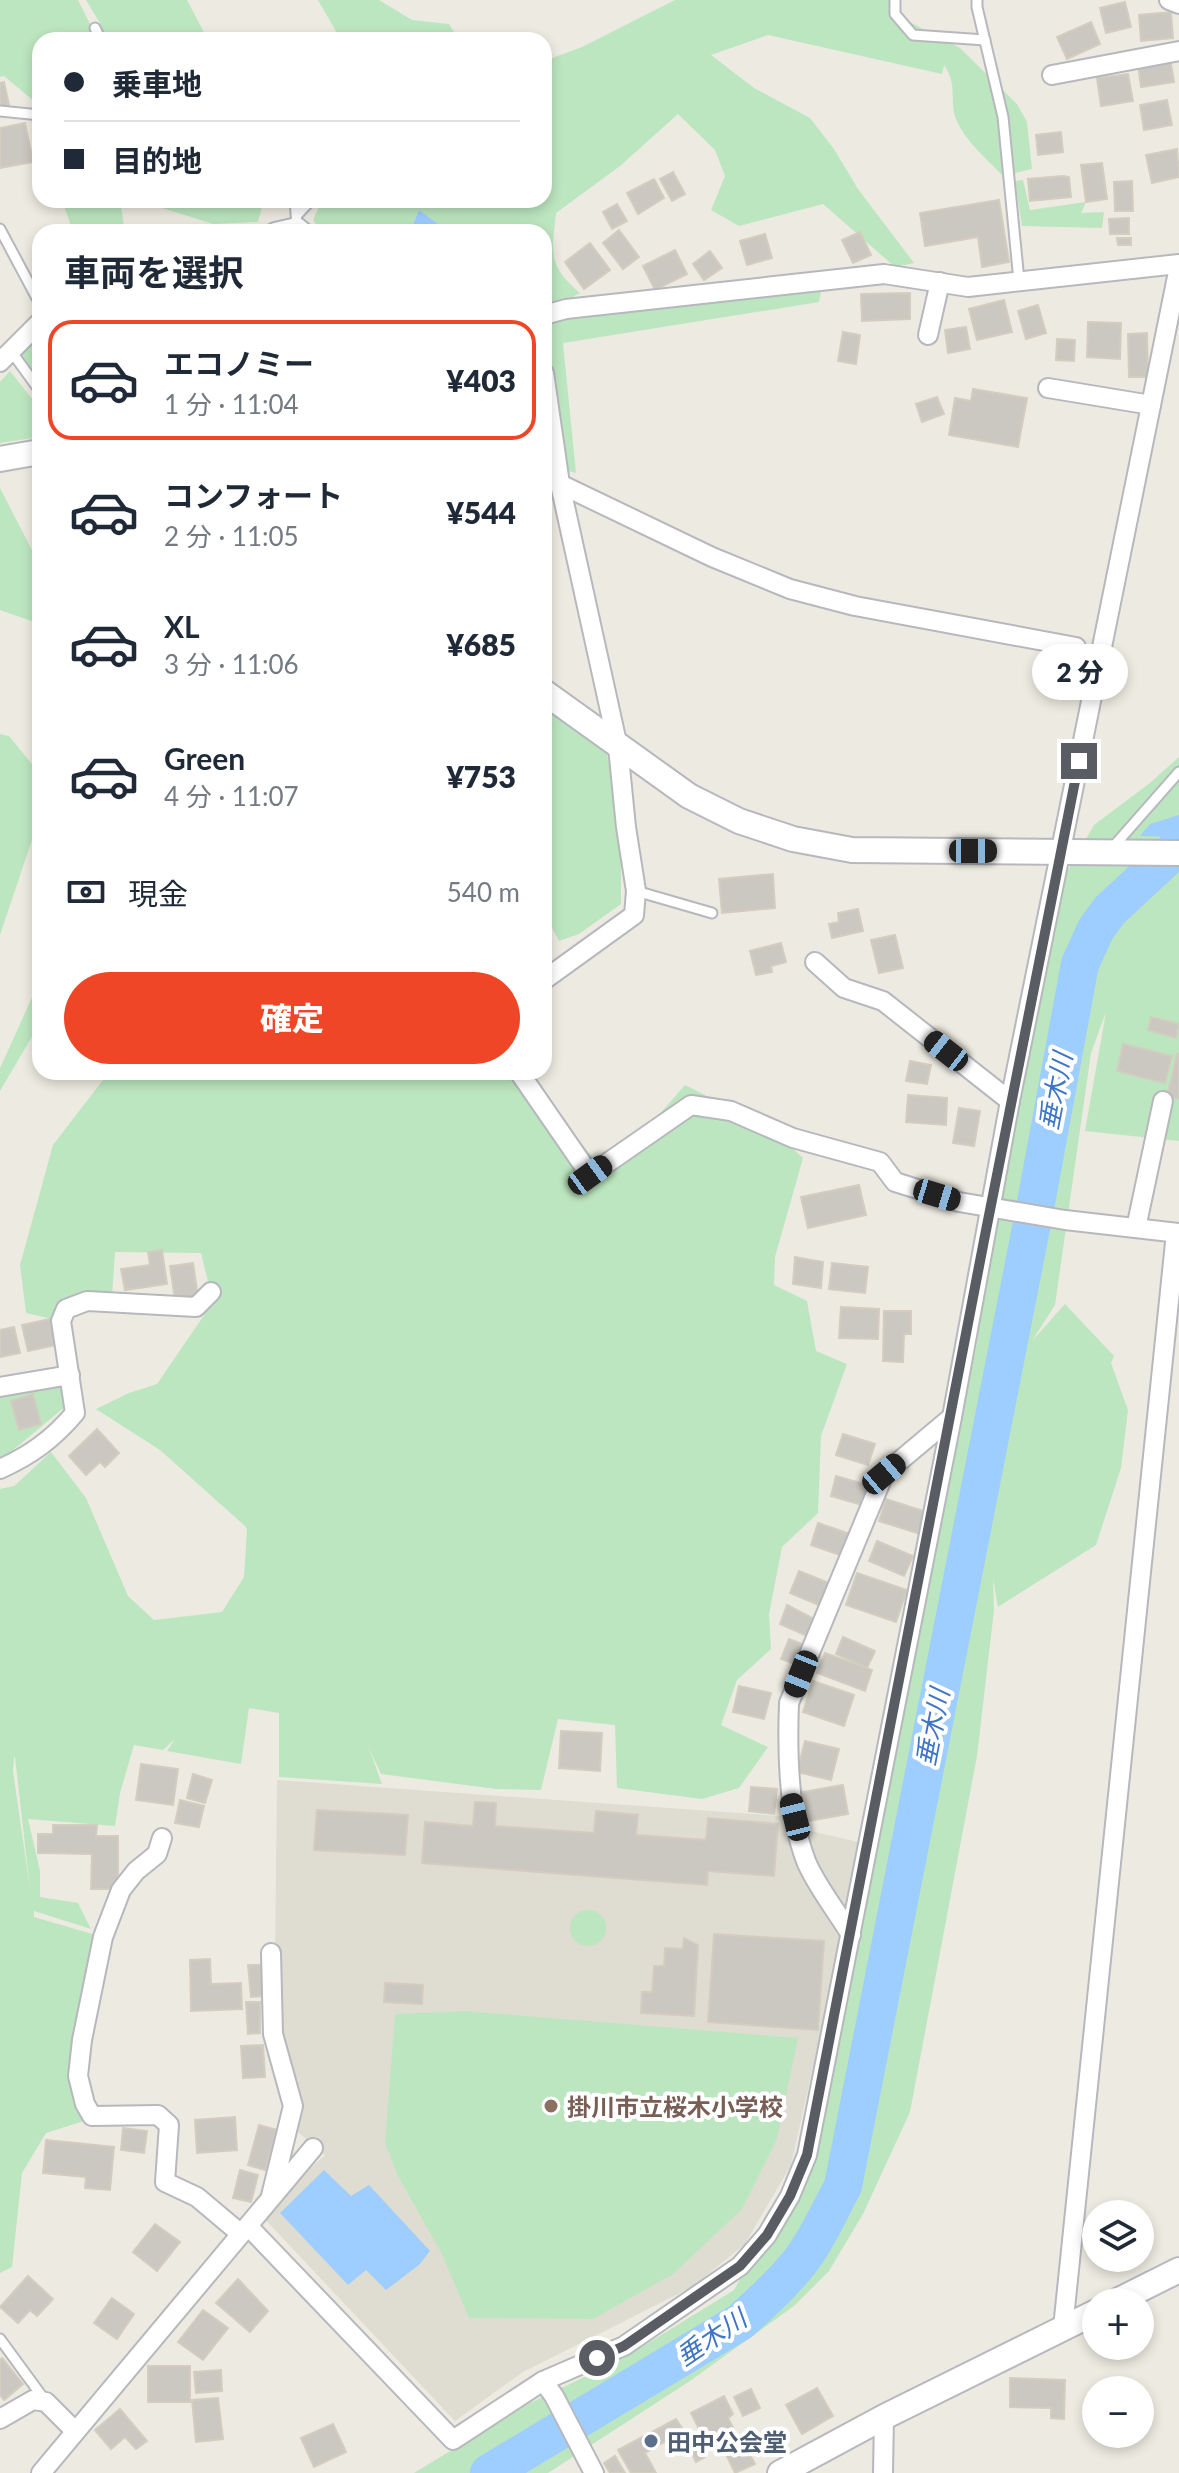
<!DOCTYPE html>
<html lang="ja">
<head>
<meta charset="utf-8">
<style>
	:root { --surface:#fff; --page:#f2f2f3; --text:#1f2937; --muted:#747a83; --line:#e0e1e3; --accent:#ee4626 }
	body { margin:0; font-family:Lato,"Noto Sans JP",sans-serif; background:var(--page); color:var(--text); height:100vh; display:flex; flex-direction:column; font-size:30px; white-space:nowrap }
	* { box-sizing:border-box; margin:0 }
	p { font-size:26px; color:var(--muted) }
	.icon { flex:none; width:44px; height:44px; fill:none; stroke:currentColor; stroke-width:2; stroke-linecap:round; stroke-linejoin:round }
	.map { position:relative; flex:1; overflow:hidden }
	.panel { position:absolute; left:32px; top:224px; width:520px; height:856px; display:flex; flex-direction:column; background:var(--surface); border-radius:24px; box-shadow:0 4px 12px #0003 }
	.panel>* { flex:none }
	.top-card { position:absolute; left:32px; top:32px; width:520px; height:176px; border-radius:24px; box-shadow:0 4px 12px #0003; display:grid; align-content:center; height:176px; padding:0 32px; background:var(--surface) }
	.controls { position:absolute; left:1082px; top:2200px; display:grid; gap:16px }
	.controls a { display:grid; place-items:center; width:72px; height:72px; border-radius:50%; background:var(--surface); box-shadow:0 4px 12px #0003; font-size:40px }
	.end { position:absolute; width:36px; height:36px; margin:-18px; border:10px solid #595c62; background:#fff; box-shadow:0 0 0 4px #fff }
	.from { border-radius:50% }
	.bubble { position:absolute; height:56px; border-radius:28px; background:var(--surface); box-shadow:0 4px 12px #0003; font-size:26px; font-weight:800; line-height:56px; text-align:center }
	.car { position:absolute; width:24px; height:48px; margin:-24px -12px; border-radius:10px; box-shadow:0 0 6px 2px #0007; background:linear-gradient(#222 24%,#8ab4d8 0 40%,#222 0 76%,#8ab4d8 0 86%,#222 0) }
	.top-card b { display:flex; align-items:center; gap:28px; height:76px; font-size:30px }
	.top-card b+b { border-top:2px solid var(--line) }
	.top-card i { width:20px; height:20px; background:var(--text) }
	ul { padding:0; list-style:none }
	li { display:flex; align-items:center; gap:24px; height:120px; margin:0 16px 12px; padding:0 16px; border:4px solid transparent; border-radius:24px }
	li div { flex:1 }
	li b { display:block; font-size:30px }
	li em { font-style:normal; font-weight:800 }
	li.selected { border-color:var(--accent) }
	li>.icon { width:72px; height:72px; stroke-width:1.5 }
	h2 { padding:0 32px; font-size:36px; line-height:96px }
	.pay { display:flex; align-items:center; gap:20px; height:88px; padding:0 32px; font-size:30px }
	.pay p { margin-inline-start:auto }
	.button { display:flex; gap:16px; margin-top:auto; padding:16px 32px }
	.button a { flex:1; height:92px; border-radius:48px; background:var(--accent); color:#fff; font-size:32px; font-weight:800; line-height:92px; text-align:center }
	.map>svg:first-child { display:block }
	.education { fill:#dfddd1 }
	.green { fill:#bce6bf; fill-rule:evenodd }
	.water { fill:#9ecdff }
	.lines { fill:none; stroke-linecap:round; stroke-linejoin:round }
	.river { stroke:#9ecdff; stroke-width:38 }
	.building { fill:#cac8c0; stroke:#d2cdbf; stroke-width:2 }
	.service-casing { stroke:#b6b8be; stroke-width:13 }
	.minor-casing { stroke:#b6b8be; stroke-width:22 }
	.tertiary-casing { stroke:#b6b8be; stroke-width:28 }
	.service { stroke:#fff; stroke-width:9 }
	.minor { stroke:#fff; stroke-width:18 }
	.tertiary { stroke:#fff; stroke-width:24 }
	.route { stroke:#595c62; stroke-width:10 }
	.education-dot { fill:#8d6e63; stroke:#fff; stroke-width:3 }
	.service-dot { fill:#5c6f8a; stroke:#fff; stroke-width:3 }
	.labels { text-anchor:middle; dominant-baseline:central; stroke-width:8; stroke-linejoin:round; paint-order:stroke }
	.education-label { font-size:24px; font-weight:bold; fill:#785e54; stroke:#fff; text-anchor:start }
	.service-label { font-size:24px; font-weight:bold; fill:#4e5e75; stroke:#fff; text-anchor:start }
	.water-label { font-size:26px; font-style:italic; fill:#3e75c5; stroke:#fff }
</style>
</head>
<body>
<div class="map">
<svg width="1179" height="2473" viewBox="0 0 1179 2473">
	<rect width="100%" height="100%" fill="#edebe1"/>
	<polygon class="education" points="277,1780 795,1817 798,1828 863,1843 791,2165 745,2244 692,2287 523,2372 455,2421 259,2213 325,2155 298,2132 298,2081 277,2037 275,1960"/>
	<g class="green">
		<polygon points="0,0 78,0 98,40 40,40 40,106 4,76 0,77"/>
		<polygon points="86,0 187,0 208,40 104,40 100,23"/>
		<polygon points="318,0 379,0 412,20 449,24 459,40 341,40"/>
		<path d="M675 0H897L894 14 960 48 1017 104 1027 122 1032 169 1003 176C988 160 966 142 957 121 948 103 959 86 944 65L942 74 768 35 711 55 754 88 810 118 834 149 858 189 914 263 895 267 823 204 739 226 711 210 725 176 715 150 678 114 620 166 556 213C552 253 547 265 580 293L564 302 544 305V232H449L419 210 410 232H322L313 220 322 200H544V61L582 47Z"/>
		<polygon points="1023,180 1030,210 1086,202 1081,213 1104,212 1102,228 1022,226 1015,181"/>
		<polygon points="62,200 120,200 125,232 73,232"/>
		<polygon points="137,200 264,200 258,222 213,224"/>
		<polygon points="823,281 819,302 563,343 576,473 564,470 544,344 544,315"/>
		<polygon points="40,325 40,386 11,351"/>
		<polygon points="10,371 40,409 40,437 0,443 0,382"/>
		<polygon points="0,488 37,560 40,571 40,624 0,610"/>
		<polygon points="544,699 606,749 621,827 621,904 579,934 559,941 544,913"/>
		<polygon points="0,734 9,736 40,774 40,816 0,935"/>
		<polygon points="1179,757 1179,1141 1085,1131 1106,1012 1091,1053 1055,1305 1032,1341 1065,1304 1114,1356 1111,1363 1128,1410 1121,1468 1096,1545 998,1607 993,1579 994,1610 977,1756 910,2112 863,2214 829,2271 794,2306 690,2381 548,2473 414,2473 526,2405 624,2358 734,2290 799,2174 839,2007 977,1343 1003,1161 1064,877 1094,825 1150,783"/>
		<polygon points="40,980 40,1023 0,1091 0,1068"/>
		<path d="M109 1072H521L607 1174 685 1085 769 1127 803 1158 775 1257 774 1285 807 1301 816 1351 847 1364 821 1436 818 1513 782 1547 769 1614 771 1649 737 1680 721 1725 768 1747 739 1788 702 1799 617 1788 615 1725 558 1719 541 1790 496 1789 381 1774 369 1748 382 1784 279 1777V1713L249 1708 241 1764 167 1751 175 1739 163 1750 134 1745 120 1793 115 1826 28 1819 40 1871V1897L78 1903 91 1929 34 1911V1917L103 1937 73 2055 87 2120 46 2133 22 2173 12 2267 0 2273V1489L14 1486 51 1452 86 1498 128 1596 154 1620 222 1612 244 1577 247 1529 245 1526 160 1450 96 1409 129 1393 157 1384 213 1302 201 1253 115 1252 112 1296 61 1321 26 1313 20 1265 53 1145ZM14 1757H15L30 1889 13 1771Z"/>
		<polygon points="70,1381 73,1400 0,1461 0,1393"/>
		<circle cx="588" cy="1928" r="18"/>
		<polygon points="465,2011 798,2038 777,2139 742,2209 673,2274 593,2319 469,2318 442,2254 398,2176 385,2143 395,2014"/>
	</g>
	<g class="water">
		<polygon points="419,210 449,232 410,232"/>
		<polygon points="1179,815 1179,837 1140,836 1150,824"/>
		<polygon points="324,2170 351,2196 369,2185 430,2251 419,2265 386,2290 366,2270 348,2285 280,2213"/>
	</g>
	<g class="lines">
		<path class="river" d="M489 2473 740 2322C761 2303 781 2285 799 2263 817 2240 829 2212 843 2186L1035 1208 1080 964 1096 929 1110 910 1179 846"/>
	</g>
	<g class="building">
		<polygon points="1125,2 1131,27 1106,33 1100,8"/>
		<polygon points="1171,12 1173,38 1141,41 1139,15"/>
		<polygon points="1091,22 1100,44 1067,59 1057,37"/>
		<polygon points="1170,58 1174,82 1141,87 1138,63"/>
		<polygon points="1128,74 1133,101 1101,106 1097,78"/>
		<polygon points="4,82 9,105 0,108 0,83"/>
		<polygon points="1167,100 1172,125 1144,130 1140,105"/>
		<polygon points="25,123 33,162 0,168 0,128"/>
		<polygon points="1061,132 1063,152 1038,155 1036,135"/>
		<polygon points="1177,149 1179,177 1152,183 1146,155"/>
		<polygon points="1102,163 1107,199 1086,202 1081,165"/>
		<polygon points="673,172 685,194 672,201 660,179"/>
		<polygon points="1063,176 1069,177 1071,197 1030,201 1028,179"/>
		<polygon points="654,179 664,198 638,214 627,193"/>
		<polygon points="1132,181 1133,211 1115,211 1114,182"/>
		<polygon points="999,200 1009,262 982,267 978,237 925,246 920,213"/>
		<polygon points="617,204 627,221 612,229 603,212"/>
		<polygon points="1129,218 1129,234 1110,234 1109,219"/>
		<polygon points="619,230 639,257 623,269 603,243"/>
		<polygon points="860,232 871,255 853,263 842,240"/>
		<polygon points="765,234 772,258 747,265 740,241"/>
		<polygon points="1117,238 1131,238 1131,245 1118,245"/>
		<polygon points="590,243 610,270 584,289 565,262"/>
		<polygon points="675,250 687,274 655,290 643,266"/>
		<polygon points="710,251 722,268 704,280 693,264"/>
		<polygon points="910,293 910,319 862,321 861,294"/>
		<polygon points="1004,300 1012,332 977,340 969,309"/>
		<polygon points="1038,305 1046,333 1026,339 1018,311"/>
		<polygon points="1088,322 1121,323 1120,359 1087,357"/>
		<polygon points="966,327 970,349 948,353 945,330"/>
		<polygon points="843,332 860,335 856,364 838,361"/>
		<polygon points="1147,333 1148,377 1129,377 1128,334"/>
		<polygon points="1057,339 1075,340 1074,361 1056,360"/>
		<polygon points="973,389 1027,398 1018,447 949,435 955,398 971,401"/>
		<polygon points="937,397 944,414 922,422 916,404"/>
		<polygon points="773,874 775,908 722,913 719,879"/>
		<polygon points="858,909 863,931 832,938 829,924 839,922 838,913"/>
		<polygon points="895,935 903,968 879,973 871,940"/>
		<polygon points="781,943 786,962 771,966 772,972 756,975 750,951"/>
		<polygon points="1151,1017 1179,1024 1176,1038 1148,1030"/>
		<polygon points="1123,1044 1172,1056 1165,1083 1117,1071"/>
		<polygon points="1177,1054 1179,1054 1179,1099 1167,1096"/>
		<polygon points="910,1061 931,1065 927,1084 906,1081"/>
		<polygon points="908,1095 947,1098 946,1125 906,1122"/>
		<polygon points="959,1108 980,1111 974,1146 953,1143"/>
		<polygon points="859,1185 866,1215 808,1228 801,1197"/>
		<polygon points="162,1250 167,1284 125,1290 121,1269 150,1265 148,1252"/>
		<polygon points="795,1257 823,1262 821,1288 793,1284"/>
		<polygon points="193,1263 198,1297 175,1300 170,1266"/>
		<polygon points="832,1263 868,1267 865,1293 829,1289"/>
		<polygon points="841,1307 879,1309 878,1339 839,1338"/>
		<polygon points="884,1311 911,1311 911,1334 904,1334 903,1362 883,1361"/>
		<polygon points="50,1319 56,1345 28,1351 22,1325"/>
		<polygon points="14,1327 20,1353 0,1357 0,1330"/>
		<polygon points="33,1394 41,1424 19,1430 11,1401"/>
		<polygon points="97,1429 119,1453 105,1467 100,1462 86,1475 69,1456"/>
		<polygon points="843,1434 875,1444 868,1465 836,1455"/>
		<polygon points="836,1476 867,1485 862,1505 831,1496"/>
		<polygon points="886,1499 926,1512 920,1534 879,1521"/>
		<polygon points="818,1523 850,1534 843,1556 811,1545"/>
		<polygon points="877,1541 913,1556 904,1576 869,1561"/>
		<polygon points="799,1571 829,1583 821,1606 790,1593"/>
		<polygon points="857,1573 907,1590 896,1622 846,1605"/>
		<polygon points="787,1605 814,1619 807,1636 780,1624"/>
		<polygon points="843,1637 875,1651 867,1668 836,1654"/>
		<polygon points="789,1639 802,1644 795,1664 781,1659"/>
		<polygon points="825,1653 872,1670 865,1691 817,1673"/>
		<polygon points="813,1681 854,1695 844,1726 803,1712"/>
		<polygon points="739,1686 771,1693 764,1719 733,1712"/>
		<polygon points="561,1731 602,1733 600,1771 559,1768"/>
		<polygon points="805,1741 839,1749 831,1780 797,1772"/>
		<polygon points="141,1764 178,1769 173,1805 136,1800"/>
		<polygon points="193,1774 212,1780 205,1803 187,1798"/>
		<polygon points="843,1785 848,1814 808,1821 803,1792"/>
		<polygon points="751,1787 777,1789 774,1814 749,1811"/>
		<polygon points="180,1800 204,1806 199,1827 175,1823"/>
		<polygon points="475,1802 496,1803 495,1826 594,1833 596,1811 638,1815 636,1835 706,1840 708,1818 778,1824 774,1876 708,1871 707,1885 422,1863 425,1822 473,1826"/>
		<polygon points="317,1810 408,1815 405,1855 314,1850"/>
		<polygon points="53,1825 97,1825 96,1836 118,1836 118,1889 91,1889 92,1854 38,1853 38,1834 53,1834"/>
		<polygon points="714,1934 824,1941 818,2030 708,2022"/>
		<polygon points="684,1938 698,1945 694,2016 641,2013 642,1992 652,1992 654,1966 664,1966 665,1948 683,1949"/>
		<polygon points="210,1959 211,1984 241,1983 242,2009 191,2011 190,1960"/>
		<polygon points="248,1965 263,1965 263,1996 251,1997"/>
		<polygon points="385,1983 423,1985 422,2004 384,2002"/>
		<polygon points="246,2002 260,2002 260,2033 248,2034"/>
		<polygon points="263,2045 265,2077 243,2078 241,2046"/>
		<polygon points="235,2117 237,2150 197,2153 195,2120"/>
		<polygon points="259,2125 277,2130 265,2170 248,2165"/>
		<polygon points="123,2128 147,2131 144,2153 121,2150"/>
		<polygon points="46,2140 114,2147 110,2190 85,2188 86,2177 43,2173"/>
		<polygon points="240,2170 258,2175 251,2202 233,2198"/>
		<polygon points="155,2224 180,2242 157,2271 133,2252"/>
		<polygon points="28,2276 53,2299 37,2316 30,2310 18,2323 0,2307"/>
		<polygon points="238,2279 268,2311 250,2332 216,2303"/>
		<polygon points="112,2298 134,2314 117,2339 94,2323"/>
		<polygon points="203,2310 228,2328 203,2360 178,2342"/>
		<polygon points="2,2358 23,2384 4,2400 0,2395 0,2360"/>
		<rect x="148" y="2366" width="42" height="36"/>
		<polygon points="221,2370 222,2391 196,2393 194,2372"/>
		<polygon points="1010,2378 1065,2380 1064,2419 1051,2418 1051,2408 1010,2407"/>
		<polygon points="817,2388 833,2416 802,2434 786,2405"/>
		<polygon points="751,2389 760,2408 743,2416 734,2397"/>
		<polygon points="724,2396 733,2414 728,2418 735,2431 707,2445 691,2413"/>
		<polygon points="218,2398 223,2439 196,2442 192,2400"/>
		<polygon points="120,2409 147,2441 136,2449 125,2437 111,2449 95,2430"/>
		<polygon points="676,2419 684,2431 645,2453 656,2473 631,2473 618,2450"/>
		<polygon points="333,2424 346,2452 314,2467 301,2438"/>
		<polygon points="740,2436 755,2464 735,2473 722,2446"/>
		<polygon points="697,2440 705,2457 696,2462 688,2445"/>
		<polygon points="615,2456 625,2473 610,2473 604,2463"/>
	</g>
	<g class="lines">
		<defs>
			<g id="service">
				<polyline points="895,0 895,14 913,35 985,40"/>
				<polyline points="977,0 977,7 1003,117 1019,281"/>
				<polyline points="95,28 101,40"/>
				<polyline points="0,111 40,115"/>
				<polyline points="295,200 297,227"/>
				<polyline points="297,215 311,200"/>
				<polyline points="0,229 40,304"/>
				<polyline points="11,351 40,391"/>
				<polyline points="1113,847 1179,772"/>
				<polyline points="636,891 712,913"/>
				<polyline points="0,2339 44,2399"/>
			</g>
			<g id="minor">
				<polyline points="1169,0 1179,4"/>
				<polyline points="1052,75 1179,51"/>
				<polyline points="275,232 297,227 303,232"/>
				<polyline points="544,315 566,309 884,274 968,287 1179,264"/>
				<polyline points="928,335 940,282"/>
				<polyline points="0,362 40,322"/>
				<polyline points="544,373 560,484 618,747 626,827 636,891 634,915 544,980"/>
				<polyline points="1048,388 1151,405"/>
				<polyline points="560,484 712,557 790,589 855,606 1076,647"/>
				<polyline points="815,962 844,988 883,1001 1010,1101"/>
				<polyline points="519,1072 590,1175 691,1105 731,1111 793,1138 880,1162 895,1182 959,1202 1065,1220 1179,1233"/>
				<polyline points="1136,1228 1163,1101"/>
				<polyline points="0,1387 70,1375"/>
				<path d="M0 1469C31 1455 53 1439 75 1413L61 1321 66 1309 87 1301 196 1307 211 1292"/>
				<polyline points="162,1838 157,1854 136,1871 121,1890 103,1937 82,2040 78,2076 85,2104 92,2116 158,2115 169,2125 165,2182 197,2197 241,2234"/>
				<path d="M851 1935C838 1913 815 1884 806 1861 788 1814 787 1753 789 1703L884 1474 952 1417 1010 1101 1179 267"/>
				<polyline points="271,2196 293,2106 273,2034 271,1953"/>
				<polyline points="248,2226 453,2440 543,2381 624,2346 740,2266 767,2235 790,2196 807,2155 952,1417"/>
				<polyline points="1063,2328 1176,1233"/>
				<polyline points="543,2381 554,2396 594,2473"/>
				<polyline points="0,2419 33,2400 46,2402 74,2430"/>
				<polyline points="41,2473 313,2148"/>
				<polyline points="883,2473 884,2417"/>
			</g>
			<g id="tertiary">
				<polyline points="0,459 40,452"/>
				<polyline points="544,692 689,796 739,821 793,839 852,850 1179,853"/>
				<polyline points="1115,2302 1179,2270"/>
				<polyline points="780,2473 884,2417 1096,2312"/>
			</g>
		</defs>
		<use href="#service" class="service-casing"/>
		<use href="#minor" class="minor-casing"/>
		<use href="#tertiary" class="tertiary-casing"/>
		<use href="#service" class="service"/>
		<use href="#minor" class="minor"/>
		<use href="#tertiary" class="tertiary"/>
	</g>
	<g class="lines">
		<path class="route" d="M597 2358 624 2346 740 2266 767 2235 790 2196 807 2155C898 1691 985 1225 1079 761"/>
	</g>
	<circle class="education-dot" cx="551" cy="2106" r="8"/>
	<circle class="service-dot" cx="651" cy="2441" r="8"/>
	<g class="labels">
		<g class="education-label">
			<text x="567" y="2106">掛川市立桜木小学校</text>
		</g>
		<g class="service-label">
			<text x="667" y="2441">田中公会堂</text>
		</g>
		<g class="water-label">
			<text transform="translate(1055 1091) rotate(-79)">垂木川</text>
			<text transform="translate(932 1727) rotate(-79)">垂木川</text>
			<text transform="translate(711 2337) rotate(-34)">垂木川</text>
		</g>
	</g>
</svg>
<div class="controls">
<a><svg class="icon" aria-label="layers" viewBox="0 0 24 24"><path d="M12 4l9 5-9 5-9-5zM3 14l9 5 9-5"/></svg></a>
<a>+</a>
<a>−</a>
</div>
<i class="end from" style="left:597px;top:2358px"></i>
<i class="end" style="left:1079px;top:761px"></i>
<div class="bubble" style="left:1032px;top:644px;width:96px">2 分</div>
<i class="car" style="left:973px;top:851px;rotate:90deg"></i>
<i class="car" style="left:946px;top:1051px;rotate:308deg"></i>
<i class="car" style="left:590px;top:1175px;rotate:54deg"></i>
<i class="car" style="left:937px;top:1195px;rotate:107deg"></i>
<i class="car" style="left:884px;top:1474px;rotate:50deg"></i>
<i class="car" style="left:801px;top:1674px;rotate:202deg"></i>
<i class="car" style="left:795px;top:1817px;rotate:346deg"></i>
<div class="top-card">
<b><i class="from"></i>乗車地</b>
<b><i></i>目的地</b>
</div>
<section class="panel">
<h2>車両を選択</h2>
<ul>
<li class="selected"><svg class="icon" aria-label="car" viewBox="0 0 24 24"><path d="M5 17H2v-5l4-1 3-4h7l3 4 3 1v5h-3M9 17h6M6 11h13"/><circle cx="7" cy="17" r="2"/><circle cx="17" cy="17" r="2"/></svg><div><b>エコノミー</b><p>1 分 · 11:04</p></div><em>¥403</em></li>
<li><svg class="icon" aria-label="car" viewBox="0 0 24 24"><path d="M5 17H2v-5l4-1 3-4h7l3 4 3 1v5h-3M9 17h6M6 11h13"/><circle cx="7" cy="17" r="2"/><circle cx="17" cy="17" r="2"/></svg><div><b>コンフォート</b><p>2 分 · 11:05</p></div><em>¥544</em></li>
<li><svg class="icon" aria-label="car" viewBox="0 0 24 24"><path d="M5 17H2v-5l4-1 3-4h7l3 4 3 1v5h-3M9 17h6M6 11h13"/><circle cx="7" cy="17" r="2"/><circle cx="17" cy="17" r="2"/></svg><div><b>XL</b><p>3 分 · 11:06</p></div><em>¥685</em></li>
<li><svg class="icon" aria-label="car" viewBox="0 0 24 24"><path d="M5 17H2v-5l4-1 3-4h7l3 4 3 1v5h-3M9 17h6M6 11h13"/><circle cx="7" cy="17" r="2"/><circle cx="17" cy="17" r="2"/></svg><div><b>Green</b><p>4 分 · 11:07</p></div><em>¥753</em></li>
</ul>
<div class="pay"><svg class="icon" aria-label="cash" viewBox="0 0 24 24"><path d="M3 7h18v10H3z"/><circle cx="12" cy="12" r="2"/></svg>現金<p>540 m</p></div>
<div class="button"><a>確定</a></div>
</section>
</div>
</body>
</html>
